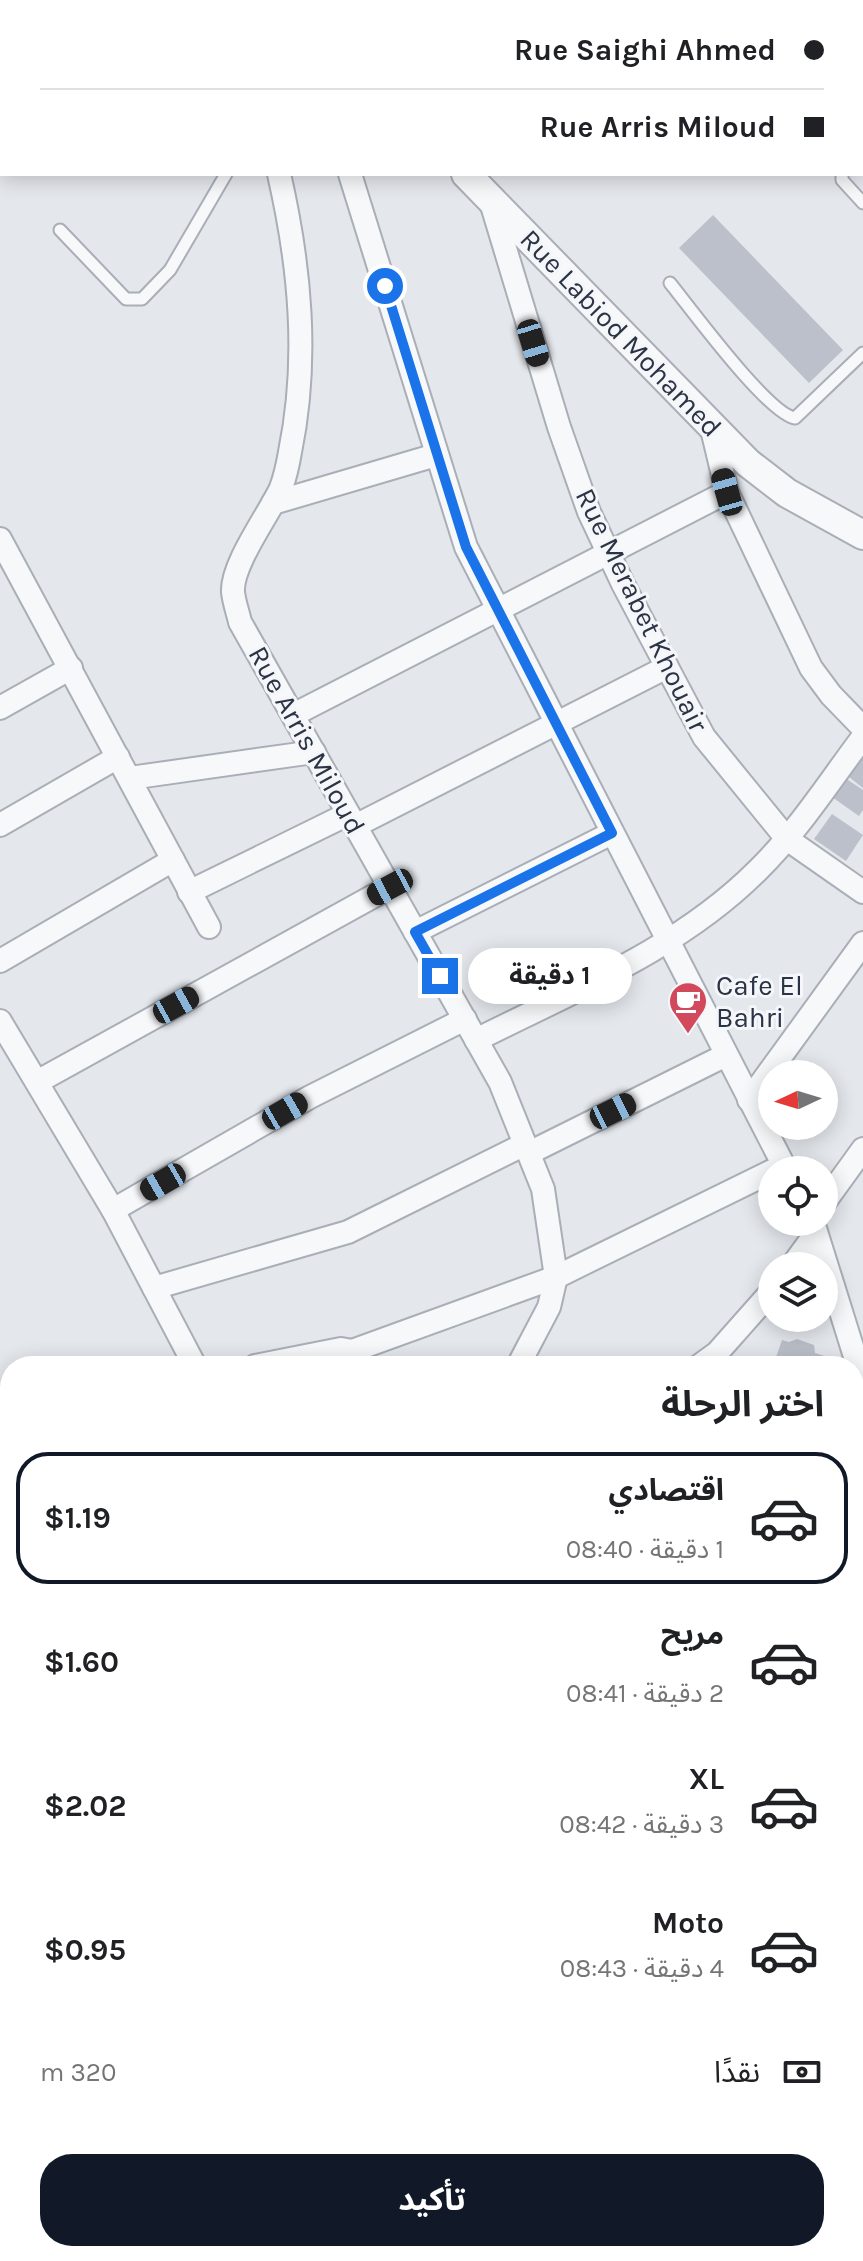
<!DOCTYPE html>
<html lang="ar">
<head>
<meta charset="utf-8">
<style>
	:root { --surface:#fff; --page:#f2f2f2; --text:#202124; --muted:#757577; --line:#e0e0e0; --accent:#111827 }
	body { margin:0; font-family:Karla,"Noto Sans Arabic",sans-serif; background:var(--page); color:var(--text); direction:rtl; height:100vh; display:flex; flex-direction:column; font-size:30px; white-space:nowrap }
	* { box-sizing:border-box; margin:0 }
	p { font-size:26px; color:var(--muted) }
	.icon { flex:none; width:44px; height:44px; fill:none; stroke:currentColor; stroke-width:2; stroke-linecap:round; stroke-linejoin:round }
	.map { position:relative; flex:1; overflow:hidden; direction:ltr }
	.sheet { position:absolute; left:0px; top:1356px; width:864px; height:906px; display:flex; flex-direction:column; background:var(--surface); border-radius:32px 32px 0 0; box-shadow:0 4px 20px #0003; direction:rtl }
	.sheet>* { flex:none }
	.hud { position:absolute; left:0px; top:0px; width:864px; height:176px; box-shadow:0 4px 20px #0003; direction:rtl; display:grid; align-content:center; height:176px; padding:0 40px; background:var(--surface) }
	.needle { width:52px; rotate:266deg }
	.buttons { position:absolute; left:758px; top:1060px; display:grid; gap:16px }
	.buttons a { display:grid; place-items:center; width:80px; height:80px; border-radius:50%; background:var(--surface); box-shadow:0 4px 20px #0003; font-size:40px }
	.end { position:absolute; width:36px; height:36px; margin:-18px; border:10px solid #1a73e8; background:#fff; box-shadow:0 0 0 4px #fff }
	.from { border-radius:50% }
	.bubble { position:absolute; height:56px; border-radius:28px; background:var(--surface); box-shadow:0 4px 20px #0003; font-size:26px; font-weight:700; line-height:56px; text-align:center; direction:rtl }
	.car { position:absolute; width:24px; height:48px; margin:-24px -12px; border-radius:10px; box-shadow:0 0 6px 2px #0007; background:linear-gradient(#222 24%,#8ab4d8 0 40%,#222 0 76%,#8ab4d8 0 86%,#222 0) }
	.hud b { display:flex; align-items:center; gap:28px; height:76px; font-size:30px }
	.hud b+b { border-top:2px solid var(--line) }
	.hud i { width:20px; height:20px; background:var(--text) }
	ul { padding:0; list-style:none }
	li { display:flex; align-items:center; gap:24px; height:132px; margin:0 16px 12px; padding:0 24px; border:4px solid transparent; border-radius:32px }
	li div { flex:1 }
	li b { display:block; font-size:30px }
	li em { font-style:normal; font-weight:700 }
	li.selected { border-color:var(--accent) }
	li>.icon { width:72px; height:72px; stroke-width:1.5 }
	h2 { padding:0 40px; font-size:36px; line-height:96px }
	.pay { display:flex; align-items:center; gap:20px; height:88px; padding:0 40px; font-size:30px }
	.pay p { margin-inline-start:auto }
	.cta { display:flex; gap:16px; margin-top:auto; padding:16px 40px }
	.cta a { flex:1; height:92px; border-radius:32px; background:var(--accent); color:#fff; font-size:32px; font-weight:700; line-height:92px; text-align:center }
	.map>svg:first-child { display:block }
	.green { fill:#c9d6c5 }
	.building { fill:#bbc0ca }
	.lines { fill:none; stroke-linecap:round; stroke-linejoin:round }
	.service-casing { stroke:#a9aeb7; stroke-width:15 }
	.minor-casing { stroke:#a9aeb7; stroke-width:26 }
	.tertiary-casing { stroke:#a9aeb7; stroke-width:32 }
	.service { stroke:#f7f8fa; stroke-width:11 }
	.minor { stroke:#f7f8fa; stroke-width:22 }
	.tertiary { stroke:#f7f8fa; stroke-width:28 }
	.route { stroke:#1a73e8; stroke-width:10 }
	.labels { text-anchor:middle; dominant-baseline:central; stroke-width:6; stroke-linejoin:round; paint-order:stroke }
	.street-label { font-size:28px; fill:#2b3445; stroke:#f4f6f9 }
	.poi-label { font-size:28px; fill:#2b3445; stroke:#f4f6f9; text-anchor:start }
</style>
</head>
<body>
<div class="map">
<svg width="863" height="2261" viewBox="0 0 863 2261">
	<rect width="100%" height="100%" fill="#e4e7ec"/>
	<polygon class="green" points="10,2110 10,2252 548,2252 549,2261 0,2261 0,2114"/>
	<g class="building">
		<polygon points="713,215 843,350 809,383 679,248"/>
		<polygon points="863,757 863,788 849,777"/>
		<polygon points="845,778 863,790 863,810 859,816 832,797"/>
		<polygon points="832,814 863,835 846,861 814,839"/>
		<polygon points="797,1339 814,1345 815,1353 828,1357 825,1366 773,1366 782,1340 789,1342"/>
		<polygon points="863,1693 863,1743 854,1750 854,1700"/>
	</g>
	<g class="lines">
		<defs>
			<g id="service">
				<polyline points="684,0 684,2"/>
				<polyline points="769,0 769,2"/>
				<polyline points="849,2 850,0"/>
				<polyline points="842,174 842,180 863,203"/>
				<polyline points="60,230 126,299 142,299 170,270 226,174"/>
				<path d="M670 283C691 309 768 414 795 418L863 353"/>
			</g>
			<g id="minor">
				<polyline points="97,0 97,2"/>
				<polyline points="452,2 452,0"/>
				<path d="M279 174C300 266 309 359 290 452 288 464 285 477 281 488 269 514 231 565 233 592 234 602 238 613 240 622L500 1082 543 1189 556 1277 549 1307 518 1366"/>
				<polyline points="350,174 466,547 786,1170"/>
				<polyline points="491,202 559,427 589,512 623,584 704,737 787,839 863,892"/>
				<polyline points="711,425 727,492 811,668 831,695 863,728"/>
				<polyline points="273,503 436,455"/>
				<polyline points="0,539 209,927"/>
				<polyline points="0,708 71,668"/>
				<polyline points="293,715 727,492"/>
				<polyline points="130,778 314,752"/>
				<polyline points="0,825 118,757"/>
				<polyline points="355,826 667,667"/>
				<polyline points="189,892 348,814"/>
				<polyline points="415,932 612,833"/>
				<polyline points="0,961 173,860"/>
				<polyline points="0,1021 113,1210 195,1366"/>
				<path d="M476 1040C573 991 679 949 757 871 798 831 829 782 863 737"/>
				<polyline points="37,1082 390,887"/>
				<polyline points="749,1100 863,943"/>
				<polyline points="529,1153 726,1055"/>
				<polyline points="824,1203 863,1149"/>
				<polyline points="113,1210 310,1097 465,1019"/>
				<polyline points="813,1222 863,1382"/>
				<polyline points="792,1266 816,1233"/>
				<polyline points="154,1288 348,1232 525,1144"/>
				<polyline points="352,1351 556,1277 772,1171"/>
				<polyline points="255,1366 341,1349 352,1351 355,1362"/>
				<polyline points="699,1366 717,1353 772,1291"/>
				<polyline points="0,1426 10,1424"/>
				<polyline points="0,1550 10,1543"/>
				<polyline points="854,1602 863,1616"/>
				<polyline points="854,1671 863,1664"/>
			</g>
			<g id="tertiary">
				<polyline points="293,0 296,2"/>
				<polyline points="466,174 748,463 787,493 863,535"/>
			</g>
		</defs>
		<use href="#service" class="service-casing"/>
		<use href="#minor" class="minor-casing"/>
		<use href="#tertiary" class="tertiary-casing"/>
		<use href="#service" class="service"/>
		<use href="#minor" class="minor"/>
		<use href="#tertiary" class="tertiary"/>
	</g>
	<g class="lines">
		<polyline class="route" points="385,286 466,547 612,833 415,932 440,976"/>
	</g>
	<defs>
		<symbol id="cafe-pin" viewBox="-11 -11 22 30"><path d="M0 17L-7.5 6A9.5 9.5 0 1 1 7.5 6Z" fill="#d1495b" stroke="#f4f6f9"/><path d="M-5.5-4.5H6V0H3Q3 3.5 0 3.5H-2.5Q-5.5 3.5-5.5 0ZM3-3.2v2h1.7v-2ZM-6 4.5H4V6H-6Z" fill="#fff"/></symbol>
	</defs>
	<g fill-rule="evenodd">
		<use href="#cafe-pin" x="666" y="979" width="44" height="60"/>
	</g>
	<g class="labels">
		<g class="street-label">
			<text transform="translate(621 333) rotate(46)">Rue Labiod Mohamed</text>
			<text transform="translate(642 610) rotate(64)">Rue Merabet Khouair</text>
			<text transform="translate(307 740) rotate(61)">Rue Arris Miloud</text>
		</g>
		<g class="poi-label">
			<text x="716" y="985">Cafe El<tspan x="716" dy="32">Bahri</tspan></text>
		</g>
	</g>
</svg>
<div class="buttons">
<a><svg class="needle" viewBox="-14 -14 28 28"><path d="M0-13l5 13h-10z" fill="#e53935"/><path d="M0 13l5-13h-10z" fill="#757577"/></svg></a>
<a><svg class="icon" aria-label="locate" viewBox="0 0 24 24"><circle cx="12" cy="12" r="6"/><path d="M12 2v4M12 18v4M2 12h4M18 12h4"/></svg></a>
<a><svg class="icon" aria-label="layers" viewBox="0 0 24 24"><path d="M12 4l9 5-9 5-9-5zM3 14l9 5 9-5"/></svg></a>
</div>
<i class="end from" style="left:385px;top:286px"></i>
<i class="end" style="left:440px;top:976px"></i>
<div class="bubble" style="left:468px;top:948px;width:164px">1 دقيقة</div>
<i class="car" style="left:533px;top:343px;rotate:163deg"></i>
<i class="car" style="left:727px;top:492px;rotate:344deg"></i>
<i class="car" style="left:390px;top:887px;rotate:242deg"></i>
<i class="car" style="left:176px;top:1005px;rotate:61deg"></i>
<i class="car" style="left:285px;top:1111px;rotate:60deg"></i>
<i class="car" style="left:613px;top:1111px;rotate:64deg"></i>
<i class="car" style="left:163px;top:1182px;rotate:240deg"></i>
<div class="hud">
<b><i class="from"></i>Rue Saighi Ahmed</b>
<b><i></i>Rue Arris Miloud</b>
</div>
<section class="sheet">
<h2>اختر الرحلة</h2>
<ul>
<li class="selected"><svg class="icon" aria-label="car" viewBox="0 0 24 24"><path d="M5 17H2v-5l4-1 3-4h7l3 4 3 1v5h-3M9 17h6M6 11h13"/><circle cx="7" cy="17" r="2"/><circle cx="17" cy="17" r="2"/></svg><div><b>اقتصادي</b><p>1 دقيقة · 08:40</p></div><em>$1.19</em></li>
<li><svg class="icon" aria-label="car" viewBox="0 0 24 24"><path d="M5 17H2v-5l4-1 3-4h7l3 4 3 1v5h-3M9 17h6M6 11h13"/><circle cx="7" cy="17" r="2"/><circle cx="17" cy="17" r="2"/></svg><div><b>مريح</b><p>2 دقيقة · 08:41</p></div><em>$1.60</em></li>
<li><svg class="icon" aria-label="car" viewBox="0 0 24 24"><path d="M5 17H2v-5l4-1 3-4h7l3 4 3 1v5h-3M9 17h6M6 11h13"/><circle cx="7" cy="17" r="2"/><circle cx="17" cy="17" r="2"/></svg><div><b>XL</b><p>3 دقيقة · 08:42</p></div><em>$2.02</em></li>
<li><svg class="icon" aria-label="car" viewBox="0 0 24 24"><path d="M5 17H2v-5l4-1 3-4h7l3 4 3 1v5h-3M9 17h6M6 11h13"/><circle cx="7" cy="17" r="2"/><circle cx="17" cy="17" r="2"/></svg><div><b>Moto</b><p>4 دقيقة · 08:43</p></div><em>$0.95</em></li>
</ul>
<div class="pay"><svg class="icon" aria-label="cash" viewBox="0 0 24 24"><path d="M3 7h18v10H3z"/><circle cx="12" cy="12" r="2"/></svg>نقدًا<p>320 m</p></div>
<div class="cta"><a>تأكيد</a></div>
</section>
</div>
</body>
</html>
